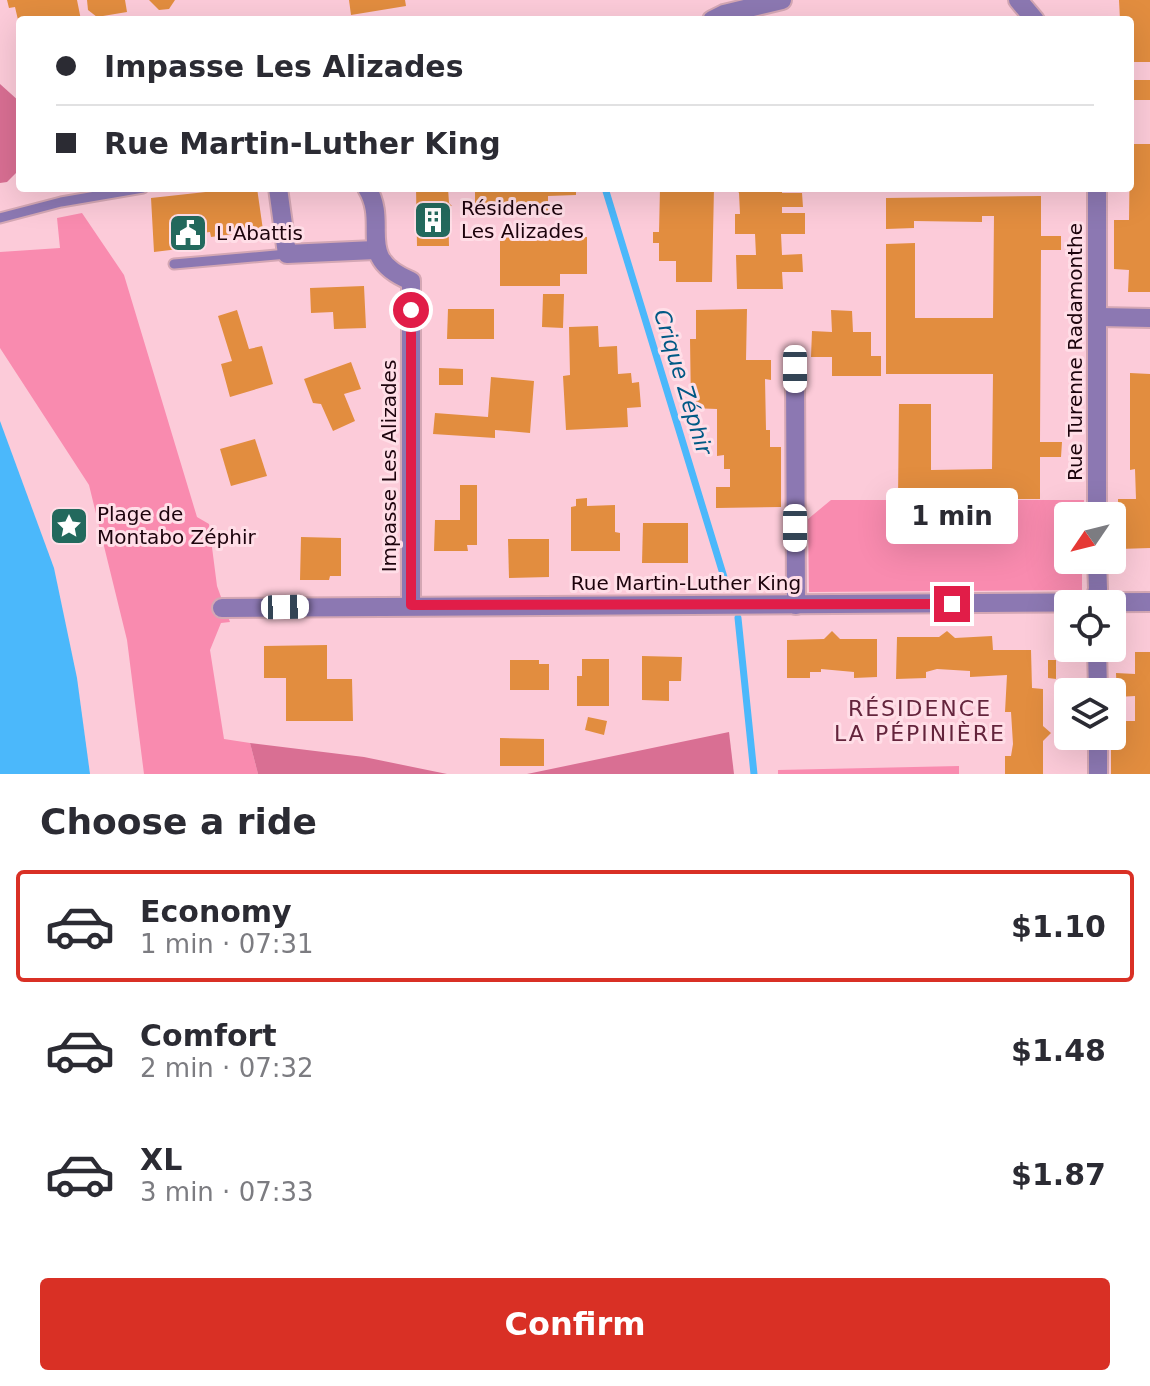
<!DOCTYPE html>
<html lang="en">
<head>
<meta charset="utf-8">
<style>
	:root { --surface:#fff; --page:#f2f2f3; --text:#2b2b33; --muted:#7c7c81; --line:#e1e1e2; --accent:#d93025 }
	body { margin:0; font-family:"DejaVu Sans",sans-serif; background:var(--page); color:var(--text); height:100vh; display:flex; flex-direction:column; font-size:30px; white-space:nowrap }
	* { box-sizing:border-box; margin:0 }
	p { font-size:26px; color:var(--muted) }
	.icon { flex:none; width:44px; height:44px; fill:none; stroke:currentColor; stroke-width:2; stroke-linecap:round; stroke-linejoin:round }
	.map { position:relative; height:774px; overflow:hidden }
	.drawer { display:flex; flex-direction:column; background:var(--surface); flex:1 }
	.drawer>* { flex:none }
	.top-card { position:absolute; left:16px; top:16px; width:1118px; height:176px; border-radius:8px; box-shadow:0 8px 32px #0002; display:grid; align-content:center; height:176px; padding:0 40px; background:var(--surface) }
	.needle { width:52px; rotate:235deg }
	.controls { position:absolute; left:1054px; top:502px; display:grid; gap:16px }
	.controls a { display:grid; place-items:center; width:72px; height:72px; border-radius:8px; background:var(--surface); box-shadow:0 8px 32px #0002; font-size:40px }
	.end { position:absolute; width:36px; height:36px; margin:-18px; border:10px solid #e11d48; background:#fff; box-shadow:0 0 0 4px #fff }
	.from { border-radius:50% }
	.bubble { position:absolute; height:56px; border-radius:8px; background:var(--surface); box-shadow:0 8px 32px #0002; font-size:26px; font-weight:600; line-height:56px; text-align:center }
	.car { position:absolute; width:24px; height:48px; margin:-24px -12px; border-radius:10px; box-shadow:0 0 6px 2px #0007; background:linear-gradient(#fff 24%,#345 0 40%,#fff 0 76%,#345 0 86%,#fff 0) }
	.top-card b { display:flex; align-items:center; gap:28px; height:76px; font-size:30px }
	.top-card b+b { border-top:2px solid var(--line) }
	.top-card i { width:20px; height:20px; background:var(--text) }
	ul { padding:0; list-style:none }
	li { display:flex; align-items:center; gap:24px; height:112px; margin:0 16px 12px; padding:0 24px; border:4px solid transparent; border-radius:8px }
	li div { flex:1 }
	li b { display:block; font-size:30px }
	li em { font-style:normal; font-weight:600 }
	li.active { border-color:var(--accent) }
	li>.icon { width:72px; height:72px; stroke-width:1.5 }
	h2 { padding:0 40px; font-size:36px; line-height:96px }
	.primary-button { display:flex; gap:16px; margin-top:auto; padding:16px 40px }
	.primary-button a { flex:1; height:92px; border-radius:8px; background:var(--accent); color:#fff; font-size:32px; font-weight:600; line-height:92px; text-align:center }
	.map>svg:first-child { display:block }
	.green { fill:#f98baf }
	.forest { fill:#d96f93 }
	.water { fill:#4bb8fb }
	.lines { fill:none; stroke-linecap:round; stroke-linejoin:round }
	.stream { stroke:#4bb8fb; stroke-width:7 }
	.building { fill:#e28d3f }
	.lane-casing { stroke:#d4a7b4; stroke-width:13 }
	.street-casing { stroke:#d4a7b4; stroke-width:22 }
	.lane { stroke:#8c78b2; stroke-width:9 }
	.street { stroke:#8c78b2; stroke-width:18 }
	.route { stroke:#e11d48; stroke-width:10 }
	.labels { text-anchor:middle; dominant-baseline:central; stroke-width:6; stroke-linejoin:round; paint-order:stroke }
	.poi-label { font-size:20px; fill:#1c030c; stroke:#ffdee7; text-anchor:start }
	.street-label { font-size:20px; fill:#1c030c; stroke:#ffdee7 }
	.water-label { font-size:22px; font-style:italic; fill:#005985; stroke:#ffdee7 }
	.neighbourhood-label { font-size:22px; letter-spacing:2px; fill:#64243c; stroke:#ffdee7 }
</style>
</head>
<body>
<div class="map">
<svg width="1150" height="774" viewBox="0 0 1150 774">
	<rect width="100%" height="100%" fill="#fccbd9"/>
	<g class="green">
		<polygon points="82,213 124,275 197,517 209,524 217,586 230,622 221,623 210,650 224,739 250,743 258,774 144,774 127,640 89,485 0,348 0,252 60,248 57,218"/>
		<polygon points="831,500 1084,500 1083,516 1068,516 1068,560 1082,560 1082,590 809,592 808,519"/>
		<polygon points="959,766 959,774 778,774 778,770"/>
	</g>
	<g class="forest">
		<polygon points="0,84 20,102 20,169 7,182 0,183"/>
		<polygon points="729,732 734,774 527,774"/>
		<polygon points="250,743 364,757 447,774 258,774"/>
	</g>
	<polygon class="water" points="0,421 54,568 77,678 90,774 0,774"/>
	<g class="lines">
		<g class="stream">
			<polyline points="605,188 727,587"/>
			<polyline points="738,618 754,774"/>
		</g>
	</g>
	<g class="building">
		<polygon points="7,0 77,0 81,20 18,20 15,7 9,8"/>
		<polygon points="87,0 125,0 127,12 97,17 88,10"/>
		<polygon points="149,0 175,0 169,9 159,10"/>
		<polygon points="349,0 405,0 406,6 351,15"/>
		<polygon points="1119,0 1150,0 1150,62 1130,62 1130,20 1120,20"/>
		<rect x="1130" y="80" width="20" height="20"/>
		<polygon points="1130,144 1150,144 1150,292 1128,292 1129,270 1114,269 1114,220 1129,220"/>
		<polygon points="242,188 257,188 263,230 211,237 210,232 192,234 195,247 154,252 151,198"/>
		<polygon points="416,188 448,188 449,203 452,206 448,206 449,246 417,246"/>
		<polygon points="475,188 576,188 576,195 548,196 548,214 475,215"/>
		<polygon points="660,188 714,188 712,282 676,282 676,261 659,261 659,243 653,243 653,232 659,232"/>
		<polygon points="736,188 782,188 782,193 802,193 803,207 782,207 782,213 805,213 805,234 781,234 782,255 802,254 803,272 782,272 783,289 737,289 736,255 756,255 755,234 735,234 735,214 740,214 739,193"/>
		<polygon points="1041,196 1041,236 1061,236 1061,250 1041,250 1040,442 1062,442 1061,457 1040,457 1040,499 898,499 899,404 931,404 931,470 992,469 993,374 886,374 886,244 915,243 915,318 993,318 994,216 982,216 982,222 914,221 914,228 886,229 886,198"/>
		<polygon points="500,236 587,237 587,274 560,274 560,286 500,286"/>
		<polygon points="364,286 366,328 334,329 333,312 311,313 310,288"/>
		<polygon points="543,294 564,294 563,328 542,327"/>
		<polygon points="448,309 494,309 494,339 447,339"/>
		<polygon points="747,309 746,360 771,360 771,380 765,379 766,430 770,430 770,447 781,447 781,507 716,508 716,487 730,487 730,469 724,469 724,455 717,456 717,409 691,408 690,339 696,339 696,310"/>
		<polygon points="237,310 249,349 262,346 273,384 230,397 221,364 232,361 218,316"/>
		<polygon points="831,310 852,311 853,332 871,332 871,356 881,356 881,376 832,376 832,357 811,357 812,331 832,332"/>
		<polygon points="598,326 599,347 617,346 618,374 631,373 632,383 639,382 641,407 627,408 628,427 566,430 563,376 570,375 569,327"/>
		<polygon points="351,362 361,389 344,394 355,421 333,431 321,404 313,403 304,379"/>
		<polygon points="439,368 463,369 463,385 439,385"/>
		<polygon points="1130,373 1150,374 1150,548 1119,549 1118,499 1136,499 1135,469 1130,470"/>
		<polygon points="491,377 534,381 530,433 495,430 495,438 433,434 435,413 488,417"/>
		<polygon points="255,439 267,476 231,486 220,449"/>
		<polygon points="460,485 477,485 477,545 467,545 468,551 434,551 435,520 460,520"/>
		<polygon points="587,498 587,506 615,505 615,532 620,533 620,551 571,551 571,507 576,506 576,499"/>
		<polygon points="643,523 688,523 688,563 642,563"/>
		<polygon points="301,537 341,538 341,576 330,576 329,580 300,580"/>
		<polygon points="508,539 549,539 549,577 509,578"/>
		<polygon points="832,631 840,639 877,639 877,677 854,678 854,672 821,669 821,672 810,672 810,678 787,678 787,640 824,639"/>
		<polygon points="947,631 955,638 992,636 993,650 1031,650 1032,688 1043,689 1043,726 1051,733 1043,741 1043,774 1005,774 1005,756 1011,756 1013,744 1011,712 1005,712 1007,675 970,677 970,671 937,669 926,672 926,678 896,679 897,637 939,637"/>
		<polygon points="327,645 327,679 352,679 353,721 286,721 286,678 264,678 264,646"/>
		<polygon points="1135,652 1150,652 1150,774 1111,774 1111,743 1119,742 1119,721 1135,721 1135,696 1117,697 1116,673 1135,674"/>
		<polygon points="642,656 682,657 681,681 669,681 669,701 642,700"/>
		<polygon points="582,659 609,659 609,706 577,706 577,676 582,676"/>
		<polygon points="510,660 539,660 539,664 549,664 549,690 510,690"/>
		<polygon points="1048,660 1056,660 1056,679 1048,678"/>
		<polygon points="588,717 607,721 604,735 585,730"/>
		<polygon points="500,738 544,739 544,766 500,766"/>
	</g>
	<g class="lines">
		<defs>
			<g id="lane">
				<polyline points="0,218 61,202 143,188"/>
				<polyline points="174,264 287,254"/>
			</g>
			<g id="street">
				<polyline points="1018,0 1035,20"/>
				<polyline points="712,20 724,14 782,0"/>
				<polyline points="278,188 287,254 375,250"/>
				<path d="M367 188C390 226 353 257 411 281V605"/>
				<polyline points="1099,317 1150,318"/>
				<polyline points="795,369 796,605"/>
				<polyline points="1097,516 1097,188"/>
				<polyline points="1094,604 1098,589 1097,560"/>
				<polyline points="222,608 1150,602"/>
				<polyline points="1097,648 1098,692"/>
				<polyline points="1098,774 1098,736"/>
			</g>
		</defs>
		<use href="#lane" class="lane-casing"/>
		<use href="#street" class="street-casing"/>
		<use href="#lane" class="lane"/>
		<use href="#street" class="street"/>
	</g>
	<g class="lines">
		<polyline class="route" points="411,310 411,605 952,604"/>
	</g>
	<defs>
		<symbol id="building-square" viewBox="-11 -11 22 22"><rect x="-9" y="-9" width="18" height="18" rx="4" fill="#23695d" stroke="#ffdee7"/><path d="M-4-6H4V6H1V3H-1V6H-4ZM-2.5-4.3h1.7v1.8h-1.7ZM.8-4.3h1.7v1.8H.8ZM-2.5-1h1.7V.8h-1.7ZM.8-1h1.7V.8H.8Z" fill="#fff"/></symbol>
		<symbol id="civic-square" viewBox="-11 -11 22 22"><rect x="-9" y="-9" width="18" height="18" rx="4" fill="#23695d" stroke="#ffdee7"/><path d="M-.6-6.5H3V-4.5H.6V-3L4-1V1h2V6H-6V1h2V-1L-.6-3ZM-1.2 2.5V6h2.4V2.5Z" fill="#fff"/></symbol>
		<symbol id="sight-square" viewBox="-11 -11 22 22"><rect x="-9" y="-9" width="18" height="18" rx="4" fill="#23695d" stroke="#ffdee7"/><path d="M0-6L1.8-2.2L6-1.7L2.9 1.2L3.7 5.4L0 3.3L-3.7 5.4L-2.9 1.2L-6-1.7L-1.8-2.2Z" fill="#fff"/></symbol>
	</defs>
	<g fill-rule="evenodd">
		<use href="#building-square" x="411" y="198" width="44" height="44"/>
		<use href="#civic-square" x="166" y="211" width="44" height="44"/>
		<use href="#sight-square" x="47" y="504" width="44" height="44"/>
	</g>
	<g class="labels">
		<g class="poi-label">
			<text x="461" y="208">Résidence<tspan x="461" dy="23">Les Alizades</tspan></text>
			<text x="216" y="233">L'Abattis</text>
			<text x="97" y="514">Plage de<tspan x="97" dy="23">Montabo Zéphir</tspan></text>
		</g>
		<g class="street-label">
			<text transform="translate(1075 352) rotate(-90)">Rue Turenne Radamonthe</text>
			<text transform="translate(389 466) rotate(-90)">Impasse Les Alizades</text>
			<text x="686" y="583">Rue Martin-Luther King</text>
		</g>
		<g class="water-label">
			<text transform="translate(683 382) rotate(73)">Crique Zéphir</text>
		</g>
		<g class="neighbourhood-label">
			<text x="920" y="708">RÉSIDENCE<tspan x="920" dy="25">LA PÉPINIÈRE</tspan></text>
		</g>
	</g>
</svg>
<div class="controls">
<a><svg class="needle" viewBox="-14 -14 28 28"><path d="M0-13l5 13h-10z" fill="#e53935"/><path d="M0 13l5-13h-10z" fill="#7c7c81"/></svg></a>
<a><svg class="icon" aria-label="locate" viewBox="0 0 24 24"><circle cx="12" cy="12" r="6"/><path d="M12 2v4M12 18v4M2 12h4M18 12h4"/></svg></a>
<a><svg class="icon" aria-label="layers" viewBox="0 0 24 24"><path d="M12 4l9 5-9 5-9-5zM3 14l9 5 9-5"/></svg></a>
</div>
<i class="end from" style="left:411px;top:310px"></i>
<i class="end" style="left:952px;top:604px"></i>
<div class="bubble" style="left:886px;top:488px;width:132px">1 min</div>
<i class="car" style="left:795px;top:369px;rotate:180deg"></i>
<i class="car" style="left:795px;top:528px;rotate:180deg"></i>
<i class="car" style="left:285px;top:607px;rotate:89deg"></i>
<div class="top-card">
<b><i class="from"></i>Impasse Les Alizades</b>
<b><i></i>Rue Martin-Luther King</b>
</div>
</div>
<section class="drawer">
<h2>Choose a ride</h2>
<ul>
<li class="active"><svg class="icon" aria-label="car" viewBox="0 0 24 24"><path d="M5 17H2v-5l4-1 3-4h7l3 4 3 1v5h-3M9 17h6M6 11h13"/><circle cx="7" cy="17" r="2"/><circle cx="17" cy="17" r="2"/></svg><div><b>Economy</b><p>1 min · 07:31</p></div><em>$1.10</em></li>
<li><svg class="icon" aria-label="car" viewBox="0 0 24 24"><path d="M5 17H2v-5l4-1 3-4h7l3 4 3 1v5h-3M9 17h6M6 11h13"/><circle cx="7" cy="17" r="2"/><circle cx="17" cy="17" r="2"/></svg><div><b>Comfort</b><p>2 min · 07:32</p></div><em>$1.48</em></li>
<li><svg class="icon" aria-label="car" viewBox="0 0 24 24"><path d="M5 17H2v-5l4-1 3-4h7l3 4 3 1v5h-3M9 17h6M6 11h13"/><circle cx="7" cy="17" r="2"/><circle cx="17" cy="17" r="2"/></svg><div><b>XL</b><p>3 min · 07:33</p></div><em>$1.87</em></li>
</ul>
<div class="primary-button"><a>Confirm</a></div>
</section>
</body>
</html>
